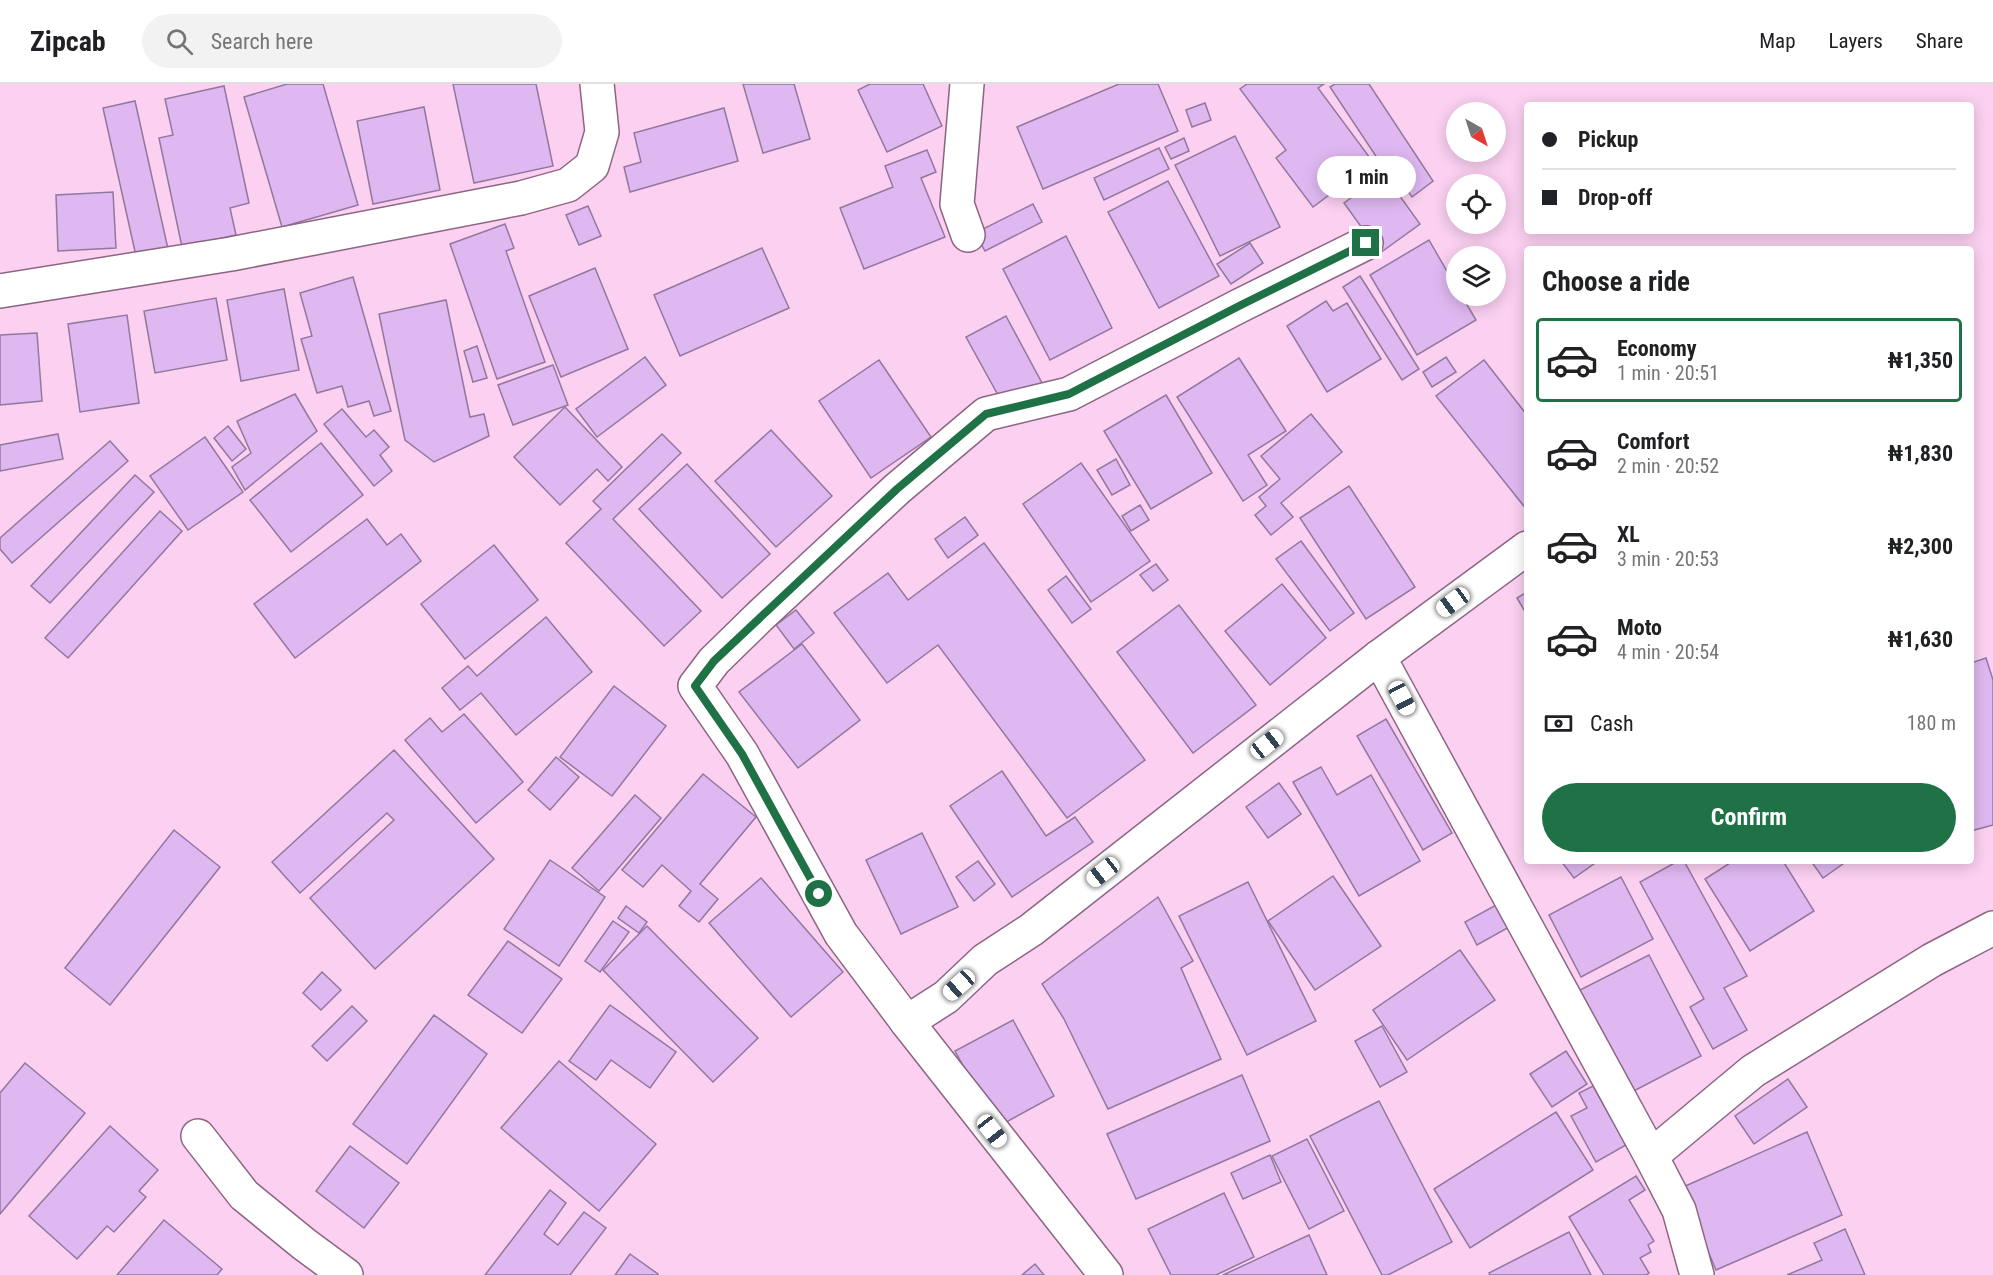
<!DOCTYPE html>
<html lang="en">
<head>
<meta charset="utf-8">
<style>
	:root { --surface:#fff; --page:#f2f2f2; --text:#202124; --muted:#757577; --line:#e0e0e0; --accent:#1e7245 }
	body { margin:0; font-family:"Roboto Condensed",sans-serif; background:var(--page); color:var(--text); height:100vh; display:flex; flex-direction:column; font-size:22px; white-space:nowrap }
	* { box-sizing:border-box; margin:0 }
	p { font-size:20px; color:var(--muted) }
	.icon { flex:none; width:33px; height:33px; fill:none; stroke:currentColor; stroke-width:2; stroke-linecap:round; stroke-linejoin:round }
	.map { position:relative; flex:1; overflow:hidden }
	.sheet { position:absolute; left:1524px; top:162px; width:450px; height:618px; display:flex; flex-direction:column; background:var(--surface); border-radius:6px; box-shadow:0 3px 15px #0003 }
	.sheet>* { flex:none }
	.guide { position:absolute; left:1524px; top:18px; width:450px; height:132px; border-radius:6px; box-shadow:0 3px 15px #0003; display:grid; align-content:center; height:132px; padding:0 18px; background:var(--surface) }
	.needle { width:39px; rotate:141deg }
	.controls { position:absolute; left:1446px; top:18px; display:grid; gap:12px }
	.controls a { display:grid; place-items:center; width:60px; height:60px; border-radius:50%; background:var(--surface); box-shadow:0 3px 15px #0003; font-size:30px }
	.end { position:absolute; width:27px; height:27px; margin:-14px; border:8px solid #1e7245; background:#fff; box-shadow:0 0 0 3px #fff }
	.from { border-radius:50% }
	.bubble { position:absolute; height:42px; border-radius:21px; background:var(--surface); box-shadow:0 3px 15px #0003; font-size:20px; font-weight:700; line-height:42px; text-align:center }
	.car { position:absolute; width:18px; height:36px; margin:-18px -9px; border-radius:8px; box-shadow:0 0 4px 2px #0007; background:linear-gradient(#fff 24%,#345 0 40%,#fff 0 76%,#345 0 86%,#fff 0) }
	.guide b { display:flex; align-items:center; gap:21px; height:57px; font-size:22px }
	.guide b+b { border-top:2px solid var(--line) }
	.guide i { width:15px; height:15px; background:var(--text) }
	ul { padding:0; list-style:none }
	li { display:flex; align-items:center; gap:18px; height:84px; margin:0 12px 9px; padding:0 6px; border:3px solid transparent; border-radius:6px }
	li div { flex:1 }
	li b { display:block; font-size:22px }
	li em { font-style:normal; font-weight:700 }
	li.on { border-color:var(--accent) }
	li>.icon { width:54px; height:54px; stroke-width:1.5 }
	h2 { padding:0 18px; font-size:27px; line-height:72px }
	.pay { display:flex; align-items:center; gap:15px; height:66px; padding:0 18px; font-size:22px }
	.pay p { margin-inline-start:auto }
	.primary-button { display:flex; gap:12px; margin-top:auto; padding:12px 18px }
	.primary-button a { flex:1; height:69px; border-radius:36px; background:var(--accent); color:#fff; font-size:24px; font-weight:700; line-height:69px; text-align:center }
	header { display:flex; align-items:center; gap:36px; box-sizing:border-box; height:84px; padding:0 30px; background:var(--surface); border-bottom:2px solid var(--line) }
	header strong { font-size:28px }
	nav { display:flex; gap:33px; margin-inline-start:auto; font-size:21px }
	.search { width:420px; height:54px; background:var(--page); display:flex; align-items:center; gap:15px; box-sizing:border-box; padding:0 21px; border-radius:33px; color:var(--muted); font-size:22px }
	.map>svg:first-child { display:block }
	.building { fill:#dfb8f1; stroke:#92789e; stroke-width:1.5 }
	.lines { fill:none; stroke-linecap:round; stroke-linejoin:round }
	.minor-casing { stroke:#8b6582; stroke-width:36 }
	.minor { stroke:#fff; stroke-width:33 }
	.route { stroke:#1e7245; stroke-width:8 }
</style>
</head>
<body>
<header>
<strong>Zipcab</strong>
<div class="search"><svg class="icon" aria-label="search" viewBox="0 0 24 24"><circle cx="10" cy="10" r="6"/><path d="M15 15l6 6"/></svg>Search here</div>
<nav><a>Map</a><a>Layers</a><a>Share</a></nav>
</header>
<div class="map">
<svg width="1993" height="1191" viewBox="0 0 1993 1191">
	<rect width="100%" height="100%" fill="#fbd0f1"/>
	<g class="building">
		<polygon points="287,0 323,0 358,121 282,143 244,13"/>
		<polygon points="453,0 536,0 553,82 474,99"/>
		<polygon points="743,0 794,0 810,55 763,69"/>
		<polygon points="870,0 923,0 942,42 887,68 858,6"/>
		<polygon points="1119,0 1158,0 1178,47 1043,105 1017,43"/>
		<polygon points="1247,0 1324,0 1318,4 1373,78 1313,123 1276,74 1286,66 1240,5"/>
		<polygon points="1335,0 1369,0 1433,97 1412,113 1403,100 1397,104 1330,3"/>
		<polygon points="224,2 249,119 230,124 236,151 182,163 159,54 173,51 165,15"/>
		<polygon points="135,17 168,165 136,172 103,24"/>
		<polygon points="1205,19 1211,36 1192,43 1186,26"/>
		<polygon points="424,23 440,106 373,120 357,37"/>
		<polygon points="724,24 738,77 630,108 624,83 641,78 634,49"/>
		<polygon points="1235,52 1280,143 1220,172 1175,81"/>
		<polygon points="1184,54 1189,67 1171,75 1165,63"/>
		<polygon points="1159,64 1169,85 1104,116 1094,94"/>
		<polygon points="927,66 936,88 921,94 945,153 864,185 840,124 893,103 885,82"/>
		<polygon points="1384,90 1420,140 1380,169 1344,119"/>
		<polygon points="1168,97 1219,192 1159,224 1108,128"/>
		<polygon points="113,108 116,164 58,167 56,111"/>
		<polygon points="1033,120 1042,138 985,167 975,149"/>
		<polygon points="588,122 601,152 579,161 566,131"/>
		<polygon points="505,140 514,164 506,167 545,278 497,295 450,160"/>
		<polygon points="1066,152 1112,244 1050,276 1003,185"/>
		<polygon points="1429,156 1456,203 1456,212 1462,212 1476,236 1417,271 1370,191"/>
		<polygon points="1250,159 1263,179 1231,200 1217,180"/>
		<polygon points="762,164 789,224 680,272 654,211"/>
		<polygon points="595,184 628,265 561,293 529,212"/>
		<polygon points="1360,192 1419,285 1402,296 1343,203"/>
		<polygon points="353,193 391,327 374,332 369,317 348,323 342,302 317,309 301,255 312,252 300,209"/>
		<polygon points="284,205 299,286 241,297 227,216"/>
		<polygon points="216,214 227,276 155,289 144,227"/>
		<polygon points="446,216 470,333 484,330 489,352 434,378 405,356 379,230"/>
		<polygon points="1326,217 1333,227 1347,219 1381,275 1327,308 1287,242"/>
		<polygon points="127,231 139,319 80,328 68,240"/>
		<polygon points="1006,232 1042,299 1003,320 966,253"/>
		<polygon points="37,249 42,317 0,321 0,251"/>
		<polygon points="477,262 487,294 473,298 464,267"/>
		<polygon points="645,273 666,301 597,353 576,325"/>
		<polygon points="1446,273 1456,288 1432,303 1423,288"/>
		<polygon points="1239,274 1286,347 1248,371 1267,401 1243,417 1177,313"/>
		<polygon points="879,276 931,353 871,394 819,317"/>
		<polygon points="1484,276 1527,331 1527,426 1436,312"/>
		<polygon points="553,281 568,321 513,341 498,301"/>
		<polygon points="295,310 317,347 245,406 232,383 251,369 237,337"/>
		<polygon points="1166,311 1212,389 1151,425 1104,347"/>
		<polygon points="565,323 622,383 608,397 597,385 560,421 514,373"/>
		<polygon points="342,325 366,353 374,346 389,363 380,371 392,387 374,402 324,340"/>
		<polygon points="1311,330 1342,368 1281,419 1293,433 1271,451 1255,431 1266,422 1259,413 1280,395 1261,372"/>
		<polygon points="228,342 246,365 232,377 214,354"/>
		<polygon points="771,346 832,412 776,463 715,397"/>
		<polygon points="58,350 63,375 0,387 0,361"/>
		<polygon points="662,350 681,369 613,435 701,527 664,562 566,459 601,425 593,417"/>
		<polygon points="205,353 243,408 188,446 150,392"/>
		<polygon points="110,357 128,377 12,479 0,465 0,454"/>
		<polygon points="321,359 363,411 291,468 250,416"/>
		<polygon points="1116,375 1130,401 1112,411 1097,386"/>
		<polygon points="1081,379 1150,477 1091,518 1023,420"/>
		<polygon points="687,380 770,470 722,514 639,425"/>
		<polygon points="135,391 154,408 50,519 31,502"/>
		<polygon points="1349,402 1415,503 1366,535 1300,434"/>
		<polygon points="1140,421 1149,436 1131,447 1122,432"/>
		<polygon points="160,427 182,447 68,574 45,554"/>
		<polygon points="965,433 978,451 948,474 935,455"/>
		<polygon points="367,435 387,461 401,450 421,477 295,574 254,520"/>
		<polygon points="1301,457 1354,529 1330,547 1276,475"/>
		<polygon points="984,459 1145,676 1067,734 938,561 887,599 834,529 888,489 908,516"/>
		<polygon points="494,461 538,516 465,575 421,520"/>
		<polygon points="1156,480 1168,496 1153,507 1140,491"/>
		<polygon points="1066,492 1091,525 1072,539 1048,506"/>
		<polygon points="1282,500 1326,554 1270,601 1225,547"/>
		<polygon points="1527,508 1527,531 1517,514"/>
		<polygon points="1179,521 1256,621 1193,669 1117,568"/>
		<polygon points="796,526 814,549 794,565 776,541"/>
		<polygon points="546,533 592,588 516,651 481,609 460,626 442,604 468,582 477,592"/>
		<polygon points="802,560 860,636 798,684 739,608"/>
		<polygon points="1986,574 1993,596 1993,741 1971,747 1971,579"/>
		<polygon points="614,602 666,642 612,712 560,673"/>
		<polygon points="464,630 523,698 476,739 405,656 430,634 442,648"/>
		<polygon points="1386,635 1452,749 1423,766 1357,652"/>
		<polygon points="394,666 494,775 375,885 310,814 394,736 387,729 300,809 272,778"/>
		<polygon points="556,673 579,693 550,726 528,706"/>
		<polygon points="1321,683 1337,711 1371,691 1420,777 1359,812 1293,698"/>
		<polygon points="1002,687 1046,752 1075,733 1093,758 1012,813 950,722"/>
		<polygon points="703,690 756,733 700,800 718,815 699,838 679,822 691,807 662,781 643,803 622,786"/>
		<polygon points="1279,699 1301,730 1268,754 1246,723"/>
		<polygon points="635,711 661,734 599,807 572,784"/>
		<polygon points="174,746 220,783 110,921 65,884"/>
		<polygon points="922,749 958,823 901,850 866,776"/>
		<polygon points="550,776 605,813 559,882 504,845"/>
		<polygon points="978,777 995,800 974,817 956,793"/>
		<polygon points="1561,777 1598,777 1574,794"/>
		<polygon points="1678,777 1684,777 1747,892 1724,904 1747,946 1713,965 1690,923 1704,915 1640,798"/>
		<polygon points="1733,777 1783,777 1814,827 1750,867 1705,795"/>
		<polygon points="1811,777 1847,777 1823,794"/>
		<polygon points="1333,792 1381,862 1315,906 1268,837"/>
		<polygon points="1621,793 1653,855 1581,893 1549,831"/>
		<polygon points="761,794 843,888 791,933 709,839"/>
		<polygon points="1248,798 1316,937 1247,971 1179,832"/>
		<polygon points="1158,813 1193,877 1181,884 1221,975 1108,1025 1064,935 1042,900"/>
		<polygon points="1498,820 1511,842 1477,861 1465,838"/>
		<polygon points="626,822 647,838 639,849 618,834"/>
		<polygon points="613,837 629,848 600,888 585,877"/>
		<polygon points="647,842 758,954 713,998 603,886"/>
		<polygon points="508,857 562,895 522,949 468,911"/>
		<polygon points="1460,866 1495,916 1407,976 1373,926"/>
		<polygon points="1649,871 1701,972 1630,1009 1578,907"/>
		<polygon points="322,888 341,906 321,926 303,909"/>
		<polygon points="610,921 676,968 650,1004 611,976 596,996 569,977"/>
		<polygon points="352,922 367,937 327,977 312,962"/>
		<polygon points="434,931 487,970 407,1080 353,1040"/>
		<polygon points="1013,936 1054,1012 997,1043 955,967"/>
		<polygon points="1382,942 1407,988 1380,1003 1355,957"/>
		<polygon points="1566,967 1587,1000 1552,1023 1530,990"/>
		<polygon points="559,977 656,1060 599,1127 501,1044"/>
		<polygon points="25,979 85,1029 0,1130 0,1009"/>
		<polygon points="1242,991 1270,1057 1136,1115 1107,1050"/>
		<polygon points="1788,995 1807,1023 1754,1060 1735,1032"/>
		<polygon points="1593,1002 1626,1061 1596,1078 1571,1032 1587,1024 1579,1009"/>
		<polygon points="1379,1017 1452,1158 1388,1191 1382,1191 1310,1052"/>
		<polygon points="1556,1028 1593,1086 1470,1164 1434,1105"/>
		<polygon points="110,1042 158,1086 139,1107 146,1113 114,1148 107,1142 77,1175 29,1132"/>
		<polygon points="1807,1048 1842,1131 1716,1186 1681,1104"/>
		<polygon points="1307,1055 1344,1127 1309,1145 1272,1072"/>
		<polygon points="350,1062 399,1099 364,1144 316,1107"/>
		<polygon points="1270,1071 1281,1098 1243,1115 1231,1089"/>
		<polygon points="1636,1092 1645,1106 1629,1116 1654,1157 1648,1161 1651,1168 1640,1174 1649,1189 1646,1191 1604,1191 1569,1133"/>
		<polygon points="550,1106 566,1119 544,1150 558,1161 584,1128 606,1144 570,1191 485,1191"/>
		<polygon points="1224,1109 1254,1173 1216,1191 1171,1191 1148,1145"/>
		<polygon points="164,1136 222,1185 217,1191 117,1191"/>
		<polygon points="1845,1145 1865,1191 1787,1191 1822,1176 1814,1159"/>
		<polygon points="1569,1148 1591,1191 1490,1191 1489,1189"/>
		<polygon points="1309,1151 1327,1191 1223,1191"/>
		<polygon points="630,1170 658,1190 658,1191 615,1191"/>
		<polygon points="1035,1180 1044,1191 1022,1191"/>
	</g>
	<g class="lines">
		<defs>
			<g id="minor">
				<polyline points="967,0 957,120 968,151"/>
				<polyline points="0,207 231,170 521,114 568,101 592,82 602,48 597,0"/>
				<polyline points="1379,573 1651,1072 1679,1126 1697,1191"/>
				<polyline points="907,938 841,850 742,670 695,602 714,577 759,533 897,405 986,330 1069,310 1239,222 1366,159"/>
				<polyline points="198,1052 244,1111 304,1160 346,1191"/>
				<polyline points="1651,1072 1753,987 1932,876 1993,844"/>
				<polyline points="1106,1191 907,938 946,913 985,876 1031,846 1379,573 1527,464"/>
			</g>
		</defs>
		<use href="#minor" class="minor-casing"/>
		<use href="#minor" class="minor"/>
	</g>
	<g class="lines">
		<polyline class="route" points="819,810 742,670 695,602 714,577 897,405 986,330 1069,310 1239,222 1366,159"/>
	</g>
</svg>
<div class="controls">
<a><svg class="needle" viewBox="-14 -14 28 28"><path d="M0-13l5 13h-10z" fill="#e53935"/><path d="M0 13l5-13h-10z" fill="#757577"/></svg></a>
<a><svg class="icon" aria-label="locate" viewBox="0 0 24 24"><circle cx="12" cy="12" r="6"/><path d="M12 2v4M12 18v4M2 12h4M18 12h4"/></svg></a>
<a><svg class="icon" aria-label="layers" viewBox="0 0 24 24"><path d="M12 4l9 5-9 5-9-5zM3 14l9 5 9-5"/></svg></a>
</div>
<i class="end from" style="left:819px;top:810px"></i>
<i class="end" style="left:1366px;top:159px"></i>
<div class="bubble" style="left:1317px;top:72px;width:99px">1 min</div>
<i class="car" style="left:1453px;top:518px;rotate:234deg"></i>
<i class="car" style="left:1402px;top:614px;rotate:152deg"></i>
<i class="car" style="left:1267px;top:660px;rotate:52deg"></i>
<i class="car" style="left:1103px;top:788px;rotate:232deg"></i>
<i class="car" style="left:959px;top:901px;rotate:228deg"></i>
<i class="car" style="left:992px;top:1047px;rotate:142deg"></i>
<div class="guide">
<b><i class="from"></i>Pickup</b>
<b><i></i>Drop-off</b>
</div>
<section class="sheet">
<h2>Choose a ride</h2>
<ul>
<li class="on"><svg class="icon" aria-label="car" viewBox="0 0 24 24"><path d="M5 17H2v-5l4-1 3-4h7l3 4 3 1v5h-3M9 17h6M6 11h13"/><circle cx="7" cy="17" r="2"/><circle cx="17" cy="17" r="2"/></svg><div><b>Economy</b><p>1 min · 20:51</p></div><em>₦1,350</em></li>
<li><svg class="icon" aria-label="car" viewBox="0 0 24 24"><path d="M5 17H2v-5l4-1 3-4h7l3 4 3 1v5h-3M9 17h6M6 11h13"/><circle cx="7" cy="17" r="2"/><circle cx="17" cy="17" r="2"/></svg><div><b>Comfort</b><p>2 min · 20:52</p></div><em>₦1,830</em></li>
<li><svg class="icon" aria-label="car" viewBox="0 0 24 24"><path d="M5 17H2v-5l4-1 3-4h7l3 4 3 1v5h-3M9 17h6M6 11h13"/><circle cx="7" cy="17" r="2"/><circle cx="17" cy="17" r="2"/></svg><div><b>XL</b><p>3 min · 20:53</p></div><em>₦2,300</em></li>
<li><svg class="icon" aria-label="car" viewBox="0 0 24 24"><path d="M5 17H2v-5l4-1 3-4h7l3 4 3 1v5h-3M9 17h6M6 11h13"/><circle cx="7" cy="17" r="2"/><circle cx="17" cy="17" r="2"/></svg><div><b>Moto</b><p>4 min · 20:54</p></div><em>₦1,630</em></li>
</ul>
<div class="pay"><svg class="icon" aria-label="cash" viewBox="0 0 24 24"><path d="M3 7h18v10H3z"/><circle cx="12" cy="12" r="2"/></svg>Cash<p>180 m</p></div>
<div class="primary-button"><a>Confirm</a></div>
</section>
</div>
</body>
</html>
